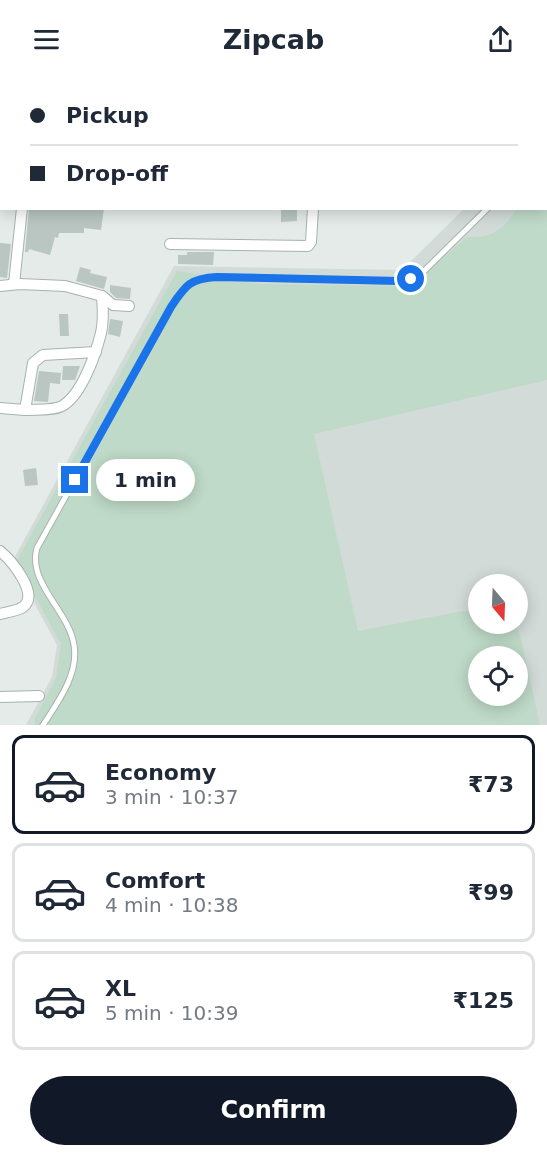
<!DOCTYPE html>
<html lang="en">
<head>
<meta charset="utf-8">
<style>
	:root { --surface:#fff; --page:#f2f2f3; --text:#1f2937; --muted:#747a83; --line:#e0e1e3; --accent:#111827 }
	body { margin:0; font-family:"DejaVu Sans",sans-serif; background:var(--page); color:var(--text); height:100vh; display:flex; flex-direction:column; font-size:22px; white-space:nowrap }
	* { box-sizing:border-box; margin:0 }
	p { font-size:20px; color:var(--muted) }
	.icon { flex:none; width:33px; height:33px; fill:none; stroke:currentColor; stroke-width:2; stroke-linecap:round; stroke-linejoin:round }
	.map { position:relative; height:647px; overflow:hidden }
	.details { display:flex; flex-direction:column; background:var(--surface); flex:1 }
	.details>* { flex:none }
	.guide { position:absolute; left:0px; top:0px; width:548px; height:132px; box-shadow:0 3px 15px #0003; display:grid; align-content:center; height:132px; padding:0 30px; background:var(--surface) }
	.needle { width:39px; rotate:161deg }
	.fabs { position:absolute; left:468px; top:496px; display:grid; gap:12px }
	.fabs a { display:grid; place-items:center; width:60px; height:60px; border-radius:50%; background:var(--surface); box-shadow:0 3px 15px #0003; font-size:30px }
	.end { position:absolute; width:27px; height:27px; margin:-14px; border:8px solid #1a73e8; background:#fff; box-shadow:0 0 0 3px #fff }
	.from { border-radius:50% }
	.bubble { position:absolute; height:42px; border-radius:21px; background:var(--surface); box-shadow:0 3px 15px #0003; font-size:20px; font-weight:700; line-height:42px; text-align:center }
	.guide b { display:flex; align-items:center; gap:21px; height:57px; font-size:22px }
	.guide b+b { border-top:2px solid var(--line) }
	.guide i { width:15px; height:15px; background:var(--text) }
	ul { padding:10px 0 0; list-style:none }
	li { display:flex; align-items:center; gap:18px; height:99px; margin:0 12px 9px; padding:0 18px; border:3px solid var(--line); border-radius:12px }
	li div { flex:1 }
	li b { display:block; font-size:22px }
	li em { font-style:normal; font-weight:700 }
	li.active { border-color:var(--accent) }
	li>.icon { width:54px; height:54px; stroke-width:1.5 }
	.cta { display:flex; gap:12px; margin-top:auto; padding:12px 30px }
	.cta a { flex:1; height:69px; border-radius:36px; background:var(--accent); color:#fff; font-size:24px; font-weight:700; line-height:69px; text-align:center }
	header { display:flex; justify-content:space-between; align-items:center; height:78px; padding:0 30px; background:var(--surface); font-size:27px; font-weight:700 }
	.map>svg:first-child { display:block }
	.built { fill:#d2dbd8; fill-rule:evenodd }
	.green { fill:#bfdac8; fill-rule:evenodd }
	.building { fill:#b9c6c2 }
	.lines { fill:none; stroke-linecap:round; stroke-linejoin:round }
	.service-casing { stroke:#a7b3af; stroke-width:7 }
	.minor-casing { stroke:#a7b3af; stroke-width:12 }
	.service { stroke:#fff; stroke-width:5 }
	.minor { stroke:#fff; stroke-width:10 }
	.route { stroke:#1a73e8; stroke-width:8 }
</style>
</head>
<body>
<header><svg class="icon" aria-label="menu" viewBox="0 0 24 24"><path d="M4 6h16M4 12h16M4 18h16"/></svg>Zipcab<svg class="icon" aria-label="share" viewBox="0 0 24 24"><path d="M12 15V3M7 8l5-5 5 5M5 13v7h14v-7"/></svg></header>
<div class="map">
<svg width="547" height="647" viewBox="0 0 547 647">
	<rect width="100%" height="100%" fill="#e4ebe8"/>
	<path class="built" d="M504 0H547V647H26L52 599 57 567 12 484 174 188 402 192 464 131 546 130V2ZM478 507H518V546H478ZM478 579H518V618H478Z"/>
	<path class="green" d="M547 91V302L314 356 358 553 463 533 478 534V546H515L520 557 540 647H35V640L56 600 61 566 16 484 177 193 259 206 403 208 414 205 467 159C493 161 504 150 517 131L546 130ZM478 579H518V618H478Z"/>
	<g class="building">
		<polygon points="29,130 104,130 101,152 84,150 84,155 59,155 58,160 55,159 50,177 29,171 28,174 25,174"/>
		<polygon points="281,130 297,130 297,143 281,144"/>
		<polygon points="0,165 11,166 7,200 0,199"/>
		<polygon points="187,174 214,174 213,187 178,186 178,177 187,177"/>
		<polygon points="80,189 91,192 90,195 107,199 104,211 76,203"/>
		<polygon points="110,207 131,210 130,221 116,220 110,214"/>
		<polygon points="59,236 68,236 69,258 60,258"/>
		<polygon points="110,241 123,243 120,259 108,256"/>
		<polygon points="63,288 80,288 75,302 62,302"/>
		<polygon points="39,293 61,295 60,306 50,305 48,324 34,323"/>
		<polygon points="36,390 38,407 25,408 23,392"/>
	</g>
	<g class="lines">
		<defs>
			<g id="service">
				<polyline points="546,77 547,76"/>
				<path d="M43 647C58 624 79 596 74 567 69 533 27 505 37 470L171 229C185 208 190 200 217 199L388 203 411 201 421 196 488 130"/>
			</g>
			<g id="minor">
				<polyline points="312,0 312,2"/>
				<polyline points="131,2 131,0"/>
				<polyline points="197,2 198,0"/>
				<polyline points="0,8 2,8"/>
				<polyline points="170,166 308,168 311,164 313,130"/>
				<polyline points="14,206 22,130"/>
				<polyline points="0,208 20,206 65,208 102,218 113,227 129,228"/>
				<polyline points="0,330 25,332 33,285 43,277 96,274"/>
				<path d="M25 332C36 331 53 333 62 328 82 317 96 275 101 255 104 243 103 230 102 218"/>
				<path d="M0 473C11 482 40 516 23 529 17 533 7 534 0 536"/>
				<polyline points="0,619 39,618"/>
			</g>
		</defs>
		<use href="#service" class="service-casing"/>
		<use href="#minor" class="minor-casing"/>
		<use href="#service" class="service"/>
		<use href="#minor" class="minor"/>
	</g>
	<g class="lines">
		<path class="route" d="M75 402 171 229C185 208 190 200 217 199L400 203 411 201"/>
	</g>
</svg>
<div class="fabs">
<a><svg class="needle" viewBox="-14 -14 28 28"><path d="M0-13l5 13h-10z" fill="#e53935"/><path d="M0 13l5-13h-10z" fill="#747a83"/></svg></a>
<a><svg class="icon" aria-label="locate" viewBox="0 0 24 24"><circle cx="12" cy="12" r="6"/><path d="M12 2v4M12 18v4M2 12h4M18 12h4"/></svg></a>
</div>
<i class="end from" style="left:411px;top:201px"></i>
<i class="end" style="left:75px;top:402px"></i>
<div class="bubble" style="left:96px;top:381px;width:99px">1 min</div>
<div class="guide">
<b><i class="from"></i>Pickup</b>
<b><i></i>Drop-off</b>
</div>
</div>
<section class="details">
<ul>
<li class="active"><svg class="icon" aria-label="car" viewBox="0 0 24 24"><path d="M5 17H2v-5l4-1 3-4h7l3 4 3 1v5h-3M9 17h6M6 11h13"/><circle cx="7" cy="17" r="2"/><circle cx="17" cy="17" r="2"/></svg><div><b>Economy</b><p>3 min · 10:37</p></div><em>₹73</em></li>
<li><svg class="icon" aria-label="car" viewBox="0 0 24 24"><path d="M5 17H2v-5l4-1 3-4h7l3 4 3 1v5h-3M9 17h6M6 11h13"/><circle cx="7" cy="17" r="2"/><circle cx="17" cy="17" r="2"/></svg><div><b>Comfort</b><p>4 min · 10:38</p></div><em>₹99</em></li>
<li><svg class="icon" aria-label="car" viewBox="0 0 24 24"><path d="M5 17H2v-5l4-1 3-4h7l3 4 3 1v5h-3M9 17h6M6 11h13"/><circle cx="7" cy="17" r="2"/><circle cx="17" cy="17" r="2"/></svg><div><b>XL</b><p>5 min · 10:39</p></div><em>₹125</em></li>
</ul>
<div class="cta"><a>Confirm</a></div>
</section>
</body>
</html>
